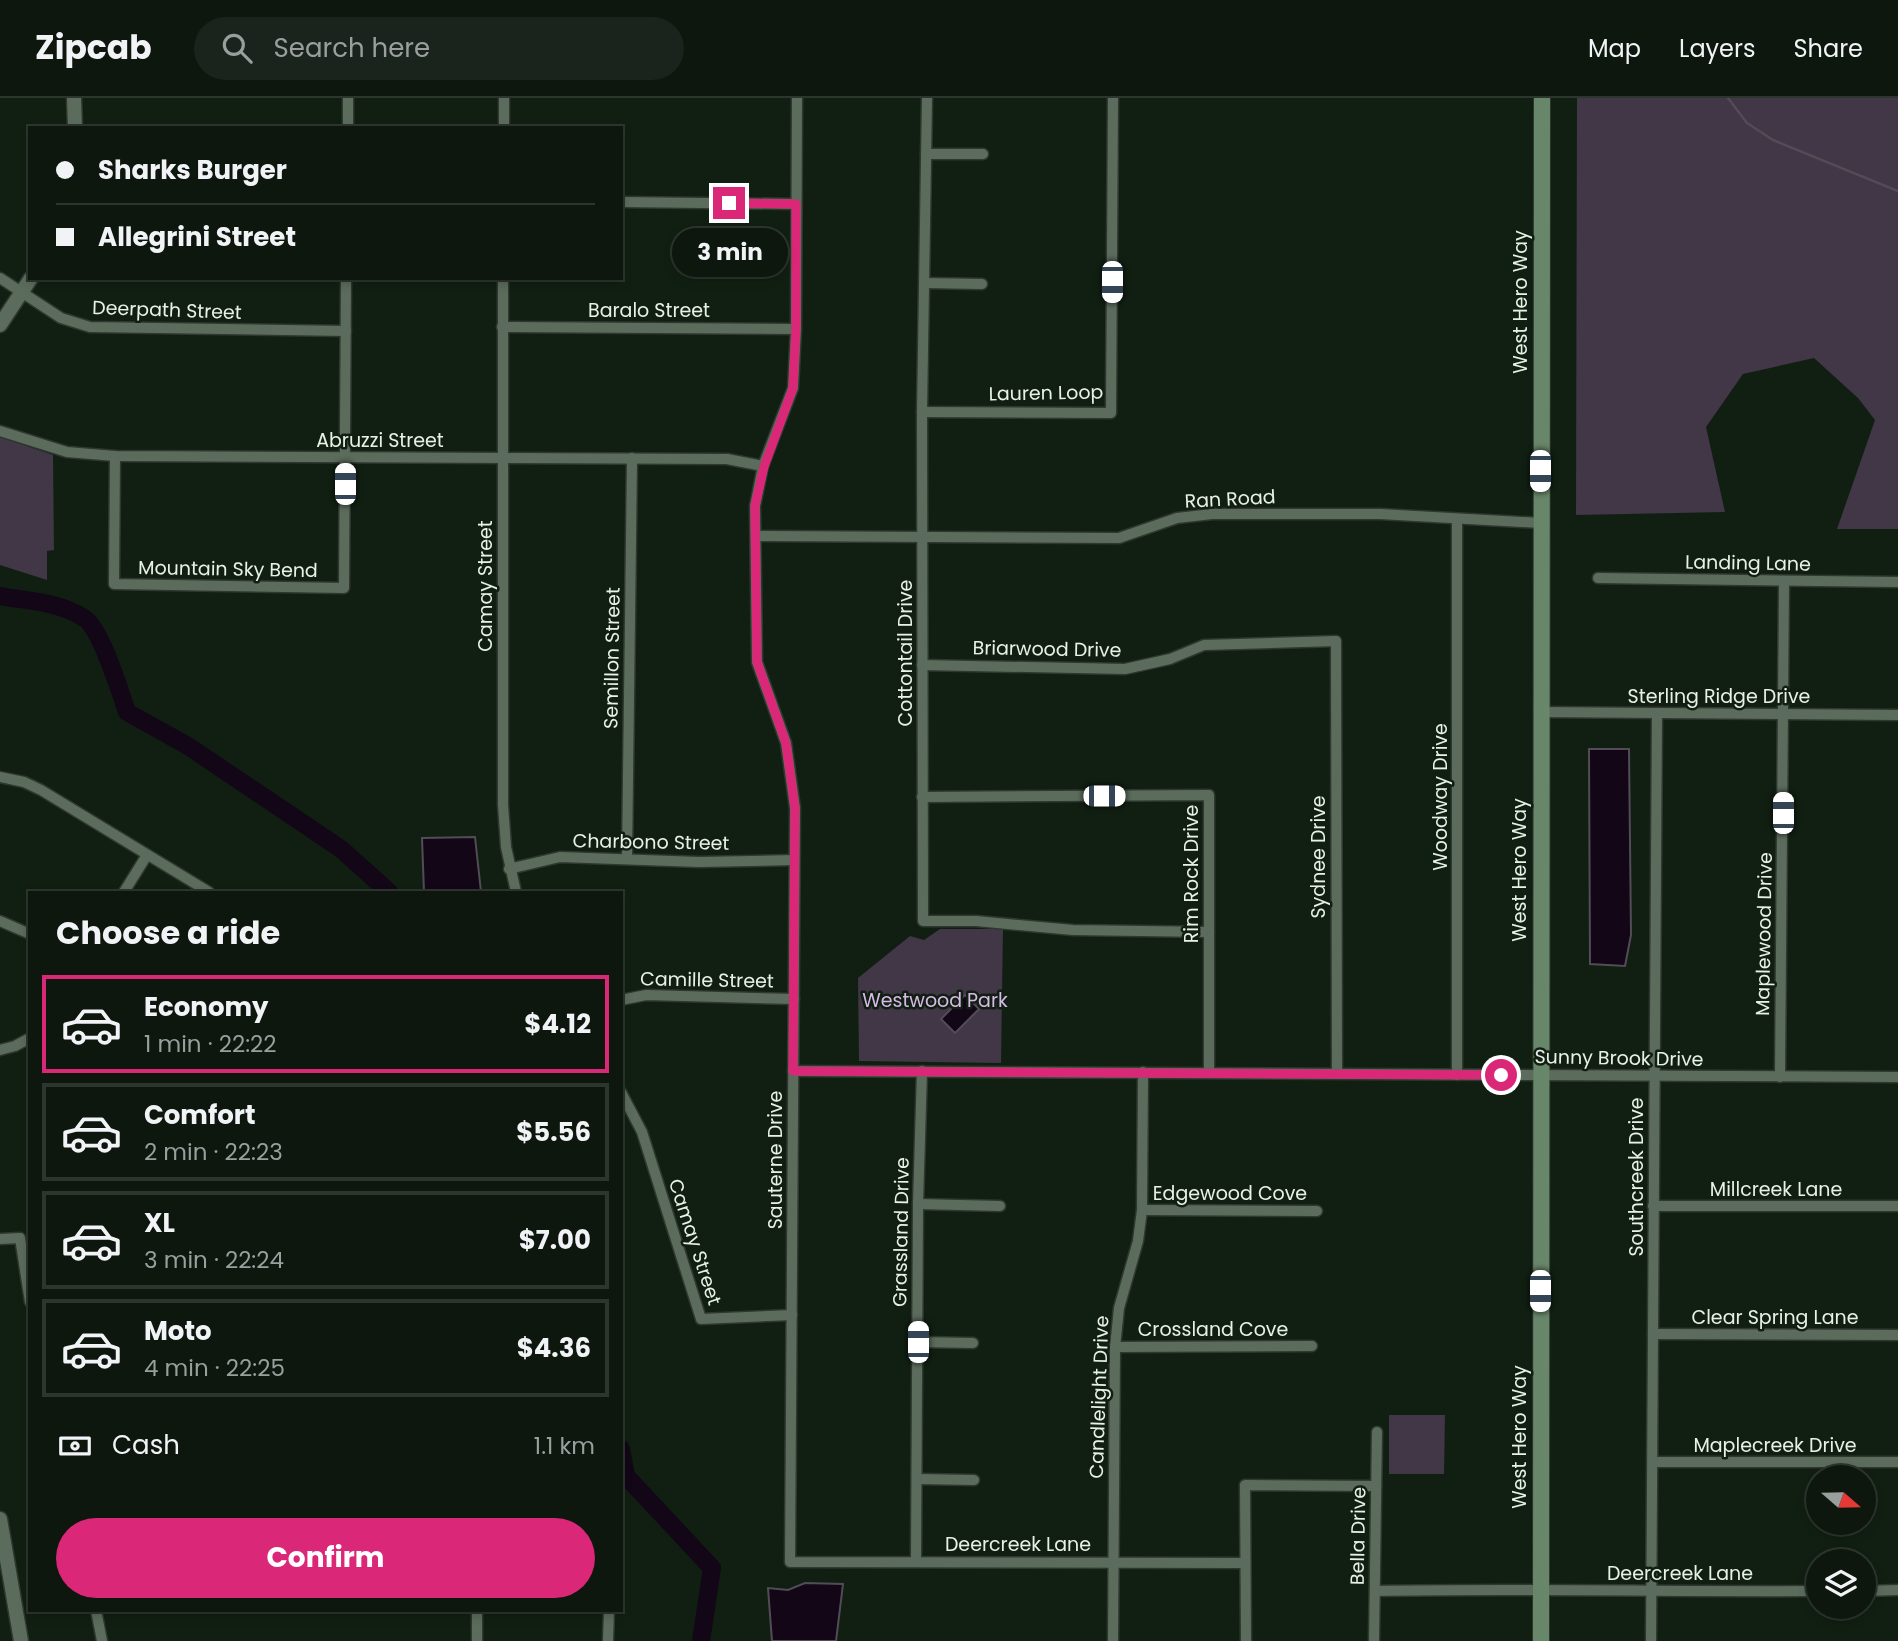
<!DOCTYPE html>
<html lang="en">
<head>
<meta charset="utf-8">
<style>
	:root { --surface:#0d170e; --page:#1b241c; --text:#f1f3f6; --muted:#9a9f9e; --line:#2d362e; --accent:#db2777 }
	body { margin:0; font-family:Poppins,sans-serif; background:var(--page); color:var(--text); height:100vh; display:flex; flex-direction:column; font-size:26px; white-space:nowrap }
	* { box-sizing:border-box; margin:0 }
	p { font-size:23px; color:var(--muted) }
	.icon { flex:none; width:38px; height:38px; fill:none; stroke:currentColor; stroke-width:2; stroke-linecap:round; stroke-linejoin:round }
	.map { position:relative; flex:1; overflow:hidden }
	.drawer { position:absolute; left:28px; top:793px; width:595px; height:721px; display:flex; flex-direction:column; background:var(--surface); border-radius:0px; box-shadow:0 4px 10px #0003,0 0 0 2px var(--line) }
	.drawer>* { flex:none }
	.guide { position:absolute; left:28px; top:28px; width:595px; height:154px; border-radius:0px; box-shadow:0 4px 10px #0003,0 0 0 2px var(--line); display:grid; align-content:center; height:154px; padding:0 28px; background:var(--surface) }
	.needle { width:46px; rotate:110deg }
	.fabs { position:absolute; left:1806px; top:1367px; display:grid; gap:14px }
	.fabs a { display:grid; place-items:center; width:70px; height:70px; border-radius:50%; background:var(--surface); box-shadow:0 4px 10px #0003,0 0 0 2px var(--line); font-size:35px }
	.end { position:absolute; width:32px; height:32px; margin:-16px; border:9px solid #db2777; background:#fff; box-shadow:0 0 0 4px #fff }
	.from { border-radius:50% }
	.bubble { position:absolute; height:49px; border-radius:24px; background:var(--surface); box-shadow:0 4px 10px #0003,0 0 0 2px var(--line); font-size:23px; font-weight:700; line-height:49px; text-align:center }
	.car { position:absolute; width:21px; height:42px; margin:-21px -10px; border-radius:9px; box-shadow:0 0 5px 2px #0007; background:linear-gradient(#fff 24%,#345 0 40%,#fff 0 76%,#345 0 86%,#fff 0) }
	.guide b { display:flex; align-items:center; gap:24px; height:66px; font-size:26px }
	.guide b+b { border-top:2px solid var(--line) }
	.guide i { width:18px; height:18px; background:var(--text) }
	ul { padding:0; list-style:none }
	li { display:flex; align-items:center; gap:21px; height:98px; margin:0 14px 10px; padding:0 14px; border:4px solid var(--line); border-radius:0px }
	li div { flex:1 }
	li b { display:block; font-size:26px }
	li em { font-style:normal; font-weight:700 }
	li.current { border-color:var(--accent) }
	li>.icon { width:63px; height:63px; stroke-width:1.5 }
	h2 { padding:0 28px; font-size:32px; line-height:84px }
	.pay { display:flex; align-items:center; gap:18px; height:77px; padding:0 28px; font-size:26px }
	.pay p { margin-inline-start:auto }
	.cta { display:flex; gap:14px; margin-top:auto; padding:14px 28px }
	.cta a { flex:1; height:80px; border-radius:42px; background:var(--accent); color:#fff; font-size:28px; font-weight:700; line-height:80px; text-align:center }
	header { display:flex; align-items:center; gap:42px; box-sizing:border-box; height:98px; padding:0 35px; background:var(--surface); border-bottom:2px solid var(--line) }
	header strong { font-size:33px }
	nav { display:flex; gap:38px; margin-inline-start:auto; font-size:24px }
	.search { width:490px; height:63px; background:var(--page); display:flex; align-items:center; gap:18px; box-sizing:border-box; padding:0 24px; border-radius:38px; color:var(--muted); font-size:26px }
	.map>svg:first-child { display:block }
	.green { fill:#413746 }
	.water { fill:#120617; stroke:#524c56; stroke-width:2 }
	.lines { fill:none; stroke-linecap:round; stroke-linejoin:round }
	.stream { stroke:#524c56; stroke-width:2.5 }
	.river { stroke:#120617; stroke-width:18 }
	.minor-casing { stroke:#2f372f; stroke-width:13 }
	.tertiary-casing { stroke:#2f372f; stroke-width:17 }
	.secondary-casing { stroke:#2f372f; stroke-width:18 }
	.minor { stroke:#5b6c5c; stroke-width:10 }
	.tertiary { stroke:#5b6c5c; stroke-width:14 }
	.secondary { stroke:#68866a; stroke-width:16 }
	.route { stroke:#db2777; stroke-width:9 }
	.labels { text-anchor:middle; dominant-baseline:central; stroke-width:5; stroke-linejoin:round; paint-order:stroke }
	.street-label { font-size:19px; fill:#e8f1e8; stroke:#111f12 }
	.park-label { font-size:19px; fill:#d8bae8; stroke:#111f12 }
</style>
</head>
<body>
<header>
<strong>Zipcab</strong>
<div class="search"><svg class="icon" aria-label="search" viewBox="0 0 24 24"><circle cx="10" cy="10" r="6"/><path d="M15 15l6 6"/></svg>Search here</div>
<nav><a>Map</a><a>Layers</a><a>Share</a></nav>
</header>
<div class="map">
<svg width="1898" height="1543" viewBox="0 0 1898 1543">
	<rect width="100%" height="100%" fill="#111f12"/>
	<g class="green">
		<polygon points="1577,0 1898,0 1898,431 1837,431 1875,322 1858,300 1814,260 1743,276 1706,329 1725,414 1576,417"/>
		<polygon points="0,339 53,357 54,452 47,453 47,482 0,467"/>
		<polygon points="940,831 1003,831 1001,965 859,963 858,880 910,838 924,842"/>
		<polygon points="1389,1317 1445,1317 1444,1376 1389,1376"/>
	</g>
	<g class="water">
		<polygon points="1589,651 1629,651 1631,837 1625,868 1590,866"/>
		<polygon points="475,739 481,794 424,794 422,740"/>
		<polygon points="965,897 979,911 955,935 941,921"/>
		<polygon points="805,1485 843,1486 836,1543 772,1543 768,1490 788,1492"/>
	</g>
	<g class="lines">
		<polyline class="stream" points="1728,0 1747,25 1773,42 1898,93"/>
		<g class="river">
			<path d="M0 498C28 503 60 504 84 520 101 530 120 594 127 614L188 648 341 751 389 794"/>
			<polyline points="621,1351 626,1378 712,1470 701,1543"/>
		</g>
		<defs>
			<g id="minor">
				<polyline points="504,0 504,30"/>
				<polyline points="797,0 796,231 793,290 763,368 755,408 757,564 786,645 795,710 790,1464 1245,1465"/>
				<polyline points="927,0 922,314 923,823 976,823 1073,832 1209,834"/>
				<polyline points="348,30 348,0"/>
				<polyline points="926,56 983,56"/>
				<polyline points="621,104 796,106"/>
				<polyline points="0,180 61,220 90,229 346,233"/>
				<polyline points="503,180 503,707 506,749 516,794"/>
				<polyline points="925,185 982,186"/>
				<polyline points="502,229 796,231"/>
				<polyline points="922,314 1111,315 1113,0"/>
				<polyline points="0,333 67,354 115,358 727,361 763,368"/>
				<polyline points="115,358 114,486 344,490 346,180"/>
				<polyline points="1457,421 1457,977"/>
				<polyline points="756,438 1119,440 1177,420 1212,416 1380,416 1540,425"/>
				<polyline points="1598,480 1898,484"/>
				<polyline points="922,567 1125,571 1170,561 1204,547 1336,543 1337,974"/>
				<polyline points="1539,614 1898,617"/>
				<polyline points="0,679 24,684 41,692 209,794"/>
				<polyline points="922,699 1209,697 1209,974"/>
				<polyline points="627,760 632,360"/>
				<polyline points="509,771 560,759 699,764 794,762"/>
				<polyline points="124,794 147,757"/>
				<polyline points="0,823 30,836"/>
				<polyline points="621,902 646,897 794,901"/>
				<polyline points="0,952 15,948 30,940"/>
				<polyline points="793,973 1898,979"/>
				<polyline points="1780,979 1784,483"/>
				<polyline points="621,994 642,1034 701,1221 792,1217"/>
				<polyline points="918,1106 1000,1108"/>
				<polyline points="1653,1108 1898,1108"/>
				<polyline points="1142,1112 1317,1113"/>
				<polyline points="0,1141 20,1140 30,1204"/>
				<polyline points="1653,1236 1898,1237"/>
				<polyline points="918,1244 973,1245"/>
				<polyline points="1115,1249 1312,1248"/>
				<polyline points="1653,1364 1898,1364"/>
				<polyline points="918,1381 974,1382"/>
				<polyline points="916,1463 918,1106 922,973"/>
				<path d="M1375 1493C1523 1490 1670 1494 1818 1493"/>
				<polyline points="1864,1493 1898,1492"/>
				<polyline points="96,1512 102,1543"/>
				<polyline points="477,1512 477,1543"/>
				<polyline points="608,1543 609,1512"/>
				<polyline points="1113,1543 1115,1249 1119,1210 1138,1143 1142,1112 1143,974"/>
				<polyline points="1246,1543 1245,1387 1376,1388"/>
				<polyline points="1374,1543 1377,1334"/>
				<polyline points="1651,1543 1657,615"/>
			</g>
			<g id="tertiary">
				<polyline points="74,0 75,30"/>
				<polyline points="0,227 31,180"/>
				<polyline points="0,1421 21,1543"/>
			</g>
			<polyline id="secondary" points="1541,1543 1542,0"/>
		</defs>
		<use href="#minor" class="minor-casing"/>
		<use href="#tertiary" class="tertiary-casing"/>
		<use href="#secondary" class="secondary-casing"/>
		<use href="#minor" class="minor"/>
		<use href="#tertiary" class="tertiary"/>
		<use href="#secondary" class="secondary"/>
	</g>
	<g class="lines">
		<polyline class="route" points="729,105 796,106 796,231 793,290 764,369 755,408 757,564 786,645 795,710 793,973 1501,977"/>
	</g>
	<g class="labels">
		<g class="street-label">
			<text transform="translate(1520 204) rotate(-90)">West Hero Way</text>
			<text transform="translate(167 212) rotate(2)">Deerpath Street</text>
			<text x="649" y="212">Baralo Street</text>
			<text transform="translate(1046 295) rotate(-1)">Lauren Loop</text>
			<text x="380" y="342">Abruzzi Street</text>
			<text transform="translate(1230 401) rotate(-3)">Ran Road</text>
			<text transform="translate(1748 465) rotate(1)">Landing Lane</text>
			<text transform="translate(228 471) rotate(1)">Mountain Sky Bend</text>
			<text transform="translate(485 488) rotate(-90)">Camay Street</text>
			<text transform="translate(1047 551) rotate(1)">Briarwood Drive</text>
			<text transform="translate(905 555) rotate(-90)">Cottontail Drive</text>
			<text transform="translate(612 560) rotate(-89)">Semillon Street</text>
			<text x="1719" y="598">Sterling Ridge Drive</text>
			<text transform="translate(1440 699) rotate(-90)">Woodway Drive</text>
			<text transform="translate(651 744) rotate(1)">Charbono Street</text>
			<text transform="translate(1318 759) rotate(-90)">Sydnee Drive</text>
			<text transform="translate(1519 772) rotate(-90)">West Hero Way</text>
			<text transform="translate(1191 776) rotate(-90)">Rim Rock Drive</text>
			<text transform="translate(1764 836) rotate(-89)">Maplewood Drive</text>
			<text transform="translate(707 882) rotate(1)">Camille Street</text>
			<text transform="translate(1619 960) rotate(1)">Sunny Brook Drive</text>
			<text transform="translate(775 1062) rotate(-90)">Sauterne Drive</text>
			<text transform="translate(1636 1079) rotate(-90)">Southcreek Drive</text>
			<text x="1776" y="1091">Millcreek Lane</text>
			<text x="1230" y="1095">Edgewood Cove</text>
			<text transform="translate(901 1134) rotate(-89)">Grassland Drive</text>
			<text transform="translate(695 1144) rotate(72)">Camay Street</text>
			<text x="1775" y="1219">Clear Spring Lane</text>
			<text x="1213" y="1231">Crossland Cove</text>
			<text transform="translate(1099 1299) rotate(-88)">Candlelight Drive</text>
			<text transform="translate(1519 1339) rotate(-90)">West Hero Way</text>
			<text x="1775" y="1347">Maplecreek Drive</text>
			<text transform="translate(1358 1438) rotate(-89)">Bella Drive</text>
			<text x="1018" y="1446">Deercreek Lane</text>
			<text x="1680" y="1475">Deercreek Lane</text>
		</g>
		<g class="park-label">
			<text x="935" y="902">Westwood Park</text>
		</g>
	</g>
</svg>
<div class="fabs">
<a><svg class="needle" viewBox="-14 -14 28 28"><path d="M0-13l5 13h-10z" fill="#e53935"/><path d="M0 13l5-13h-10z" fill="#9a9f9e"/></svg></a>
<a><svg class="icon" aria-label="layers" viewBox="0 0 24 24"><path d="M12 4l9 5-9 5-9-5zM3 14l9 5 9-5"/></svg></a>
</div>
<i class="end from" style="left:1501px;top:977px"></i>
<i class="end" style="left:729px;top:105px"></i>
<div class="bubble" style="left:672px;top:130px;width:116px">3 min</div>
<i class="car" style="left:1112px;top:184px;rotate:180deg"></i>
<i class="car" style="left:1540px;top:373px;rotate:180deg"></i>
<i class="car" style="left:345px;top:386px;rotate:0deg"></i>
<i class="car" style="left:1104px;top:698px;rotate:90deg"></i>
<i class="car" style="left:1783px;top:715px;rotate:0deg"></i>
<i class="car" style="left:1540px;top:1193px;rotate:180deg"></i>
<i class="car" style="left:918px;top:1244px;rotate:0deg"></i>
<div class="guide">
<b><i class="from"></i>Sharks Burger</b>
<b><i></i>Allegrini Street</b>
</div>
<section class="drawer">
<h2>Choose a ride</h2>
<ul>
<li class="current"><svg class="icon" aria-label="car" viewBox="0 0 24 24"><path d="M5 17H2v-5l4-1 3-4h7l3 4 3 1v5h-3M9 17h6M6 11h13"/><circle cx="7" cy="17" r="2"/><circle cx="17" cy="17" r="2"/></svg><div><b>Economy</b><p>1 min · 22:22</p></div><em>$4.12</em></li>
<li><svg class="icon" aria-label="car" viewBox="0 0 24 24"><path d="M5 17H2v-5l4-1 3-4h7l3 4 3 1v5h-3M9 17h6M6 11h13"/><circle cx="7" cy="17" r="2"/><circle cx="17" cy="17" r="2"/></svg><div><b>Comfort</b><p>2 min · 22:23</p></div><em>$5.56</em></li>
<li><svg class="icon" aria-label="car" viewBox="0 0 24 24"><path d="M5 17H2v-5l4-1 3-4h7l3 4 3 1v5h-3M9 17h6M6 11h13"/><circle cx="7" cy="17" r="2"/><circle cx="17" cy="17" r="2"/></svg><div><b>XL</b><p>3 min · 22:24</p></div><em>$7.00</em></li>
<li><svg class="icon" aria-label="car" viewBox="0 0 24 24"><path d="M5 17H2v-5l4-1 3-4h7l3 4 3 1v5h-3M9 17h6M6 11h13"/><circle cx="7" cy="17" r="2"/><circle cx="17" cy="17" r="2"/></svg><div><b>Moto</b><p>4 min · 22:25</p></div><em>$4.36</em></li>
</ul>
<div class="pay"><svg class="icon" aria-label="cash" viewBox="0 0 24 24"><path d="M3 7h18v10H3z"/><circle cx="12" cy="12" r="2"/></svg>Cash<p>1.1 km</p></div>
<div class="cta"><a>Confirm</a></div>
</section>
</div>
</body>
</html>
